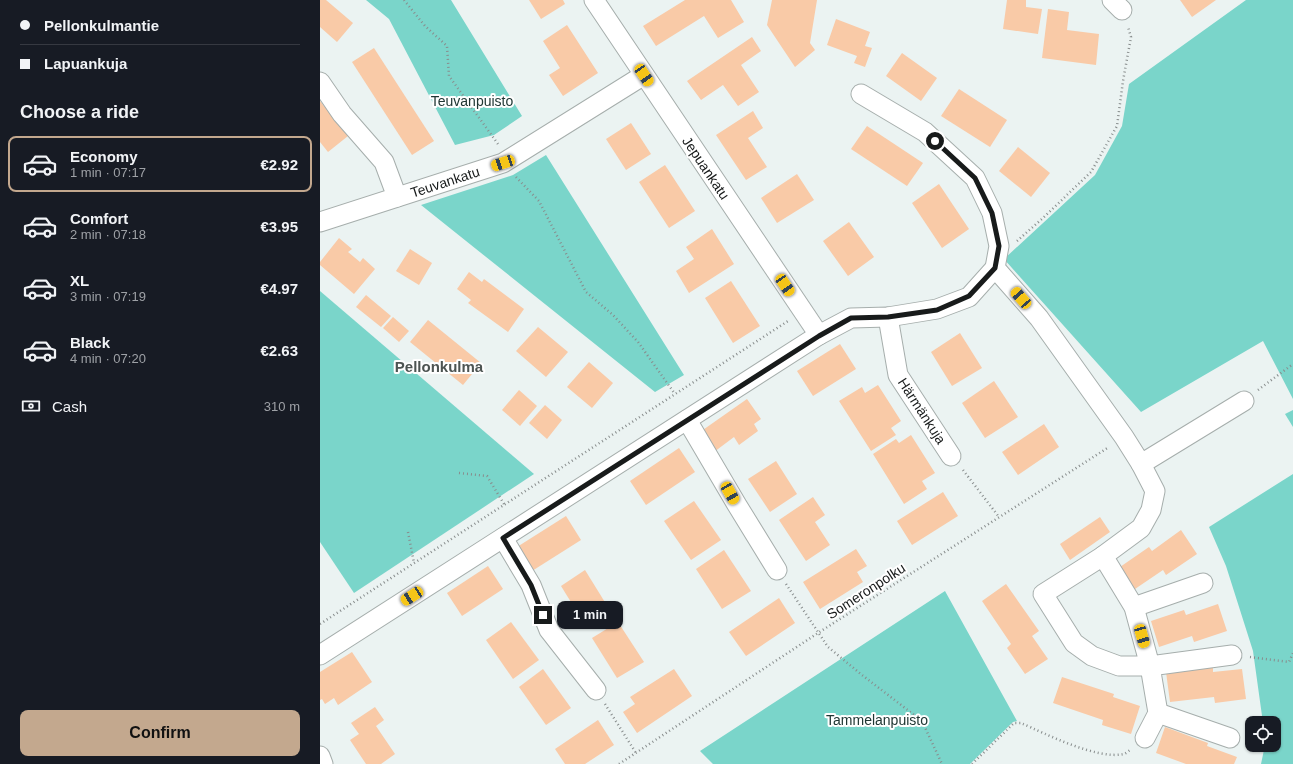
<!DOCTYPE html>
<html lang="en">
<head>
<meta charset="utf-8">
<style>
	:root { --surface:#171b24; --page:#242831; --text:#f1f3f6; --muted:#9ea1a6; --line:#363941; --accent:#c3a88e }
	body { margin:0; font-family:Helvetica,sans-serif; background:var(--page); color:var(--text); height:100vh; display:flex; flex-direction:column; font-size:15px; white-space:nowrap }
	* { box-sizing:border-box; margin:0 }
	p { font-size:13px; color:var(--muted) }
	.icon { flex:none; width:22px; height:22px; fill:none; stroke:currentColor; stroke-width:2; stroke-linecap:round; stroke-linejoin:round }
	.map { position:relative; flex:1; overflow:hidden }
	.drawer { display:flex; flex-direction:column; background:var(--surface); width:320px }
	.drawer>* { flex:none }
	.top-card { display:grid; align-content:center; height:88px; padding:0 20px; background:var(--surface) }
	.fabs { position:absolute; left:925px; top:716px; display:grid; gap:8px }
	.fabs a { display:grid; place-items:center; width:36px; height:36px; border-radius:8px; background:var(--surface); box-shadow:0 1px 3px #0004; font-size:20px }
	.end { position:absolute; width:18px; height:18px; margin:-9px; border:5px solid #181b1b; background:#fff; box-shadow:0 0 0 2px #fff }
	.from { border-radius:50% }
	.bubble { position:absolute; height:28px; border-radius:8px; background:var(--surface); box-shadow:0 1px 3px #0004; font-size:13px; font-weight:800; line-height:28px; text-align:center }
	.car { position:absolute; width:12px; height:24px; margin:-12px -6px; border-radius:5px; box-shadow:0 0 3px 1px #0007; background:linear-gradient(#f5c518 24%,#345 0 40%,#f5c518 0 76%,#345 0 86%,#f5c518 0) }
	.top-card b { display:flex; align-items:center; gap:14px; height:38px; font-size:15px }
	.top-card b+b { border-top:1px solid var(--line) }
	.top-card i { width:10px; height:10px; background:var(--text) }
	ul { padding:0; list-style:none }
	li { display:flex; align-items:center; gap:12px; height:56px; margin:0 8px 6px; padding:0 12px; border:2px solid transparent; border-radius:8px }
	li div { flex:1 }
	li b { display:block; font-size:15px }
	li em { font-style:normal; font-weight:800 }
	li.on { border-color:var(--accent) }
	li>.icon { width:36px; height:36px; stroke-width:1.5 }
	h2 { padding:0 20px; font-size:18px; line-height:48px }
	.pay { display:flex; align-items:center; gap:10px; height:44px; padding:0 20px; font-size:15px }
	.pay p { margin-inline-start:auto }
	.button { display:flex; gap:8px; margin-top:auto; padding:8px 20px }
	.button a { flex:1; height:46px; border-radius:8px; background:var(--accent); color:#111; font-size:16px; font-weight:800; line-height:46px; text-align:center }
	main { display:flex; flex:1; min-height:0 }
	.map>svg:first-child { display:block }
	.green { fill:#7ad5ca }
	.building { fill:#f9caa7 }
	.lines { fill:none; stroke-linecap:round; stroke-linejoin:round }
	.minor-casing { stroke:#a6aeac; stroke-width:21 }
	.path { stroke:#888d8d; stroke-width:2.5; stroke-dasharray:1 3; stroke-linecap:butt }
	.minor { stroke:#fff; stroke-width:19 }
	.route { stroke:#181b1b; stroke-width:5 }
	.labels { text-anchor:middle; dominant-baseline:central; stroke-width:4; stroke-linejoin:round; paint-order:stroke }
	.park-label { font-size:14px; fill:#203734; stroke:#fff }
	.street-label { font-size:14px; fill:#181b1b; stroke:#fff }
	.neighbourhood-label { font-size:15px; font-weight:bold; fill:#4d5452; stroke:#fff }
</style>
</head>
<body>
<main>
<section class="drawer">
<div class="top-card">
<b><i class="from"></i>Pellonkulmantie</b>
<b><i></i>Lapuankuja</b>
</div>
<h2>Choose a ride</h2>
<ul>
<li class="on"><svg class="icon" aria-label="car" viewBox="0 0 24 24"><path d="M5 17H2v-5l4-1 3-4h7l3 4 3 1v5h-3M9 17h6M6 11h13"/><circle cx="7" cy="17" r="2"/><circle cx="17" cy="17" r="2"/></svg><div><b>Economy</b><p>1 min · 07:17</p></div><em>€2.92</em></li>
<li><svg class="icon" aria-label="car" viewBox="0 0 24 24"><path d="M5 17H2v-5l4-1 3-4h7l3 4 3 1v5h-3M9 17h6M6 11h13"/><circle cx="7" cy="17" r="2"/><circle cx="17" cy="17" r="2"/></svg><div><b>Comfort</b><p>2 min · 07:18</p></div><em>€3.95</em></li>
<li><svg class="icon" aria-label="car" viewBox="0 0 24 24"><path d="M5 17H2v-5l4-1 3-4h7l3 4 3 1v5h-3M9 17h6M6 11h13"/><circle cx="7" cy="17" r="2"/><circle cx="17" cy="17" r="2"/></svg><div><b>XL</b><p>3 min · 07:19</p></div><em>€4.97</em></li>
<li><svg class="icon" aria-label="car" viewBox="0 0 24 24"><path d="M5 17H2v-5l4-1 3-4h7l3 4 3 1v5h-3M9 17h6M6 11h13"/><circle cx="7" cy="17" r="2"/><circle cx="17" cy="17" r="2"/></svg><div><b>Black</b><p>4 min · 07:20</p></div><em>€2.63</em></li>
</ul>
<div class="pay"><svg class="icon" aria-label="cash" viewBox="0 0 24 24"><path d="M3 7h18v10H3z"/><circle cx="12" cy="12" r="2"/></svg>Cash<p>310 m</p></div>
<div class="button"><a>Confirm</a></div>
</section>
<div class="map">
<svg width="973" height="764" viewBox="0 0 973 764">
	<rect width="100%" height="100%" fill="#ebf3f2"/>
	<g class="green">
		<polygon points="46,0 131,0 202,116 174,135 135,145 69,19"/>
		<polygon points="926,0 973,0 973,399 943,341 821,412 684,259 775,175 802,126 809,84"/>
		<polygon points="226,155 364,375 335,392 101,205 193,175"/>
		<polygon points="0,291 214,474 34,593 0,542"/>
		<polygon points="973,410 973,427 965,414"/>
		<polygon points="973,474 973,764 941,764 945,745 954,745 954,723 943,723 933,651 906,566 889,527"/>
		<polygon points="625,591 697,721 693,722 650,764 393,764 380,751"/>
	</g>
	<g class="building">
		<polygon points="0,0 6,0 33,23 17,42 0,27"/>
		<polygon points="209,0 243,0 245,4 221,19"/>
		<polygon points="365,0 411,0 424,22 398,38 384,16 336,46 323,26"/>
		<polygon points="452,0 497,0 490,43 495,50 475,67 447,25"/>
		<polygon points="687,0 706,0 706,7 722,9 718,34 683,29"/>
		<polygon points="860,0 896,0 872,17"/>
		<polygon points="728,9 749,12 747,30 779,34 776,65 722,58"/>
		<polygon points="516,19 550,32 545,46 552,48 545,67 534,63 537,56 507,45"/>
		<polygon points="247,25 278,73 243,96 229,75 240,68 223,41"/>
		<polygon points="432,37 441,51 421,65 439,92 418,106 403,85 381,100 367,81"/>
		<polygon points="54,48 114,141 92,155 32,62"/>
		<polygon points="582,53 617,78 601,101 566,76"/>
		<polygon points="639,89 687,120 670,147 621,116"/>
		<polygon points="0,101 28,136 8,152 0,142"/>
		<polygon points="433,111 443,128 428,138 447,167 426,180 396,135"/>
		<polygon points="311,123 331,154 306,170 286,139"/>
		<polygon points="547,126 603,163 587,186 531,149"/>
		<polygon points="698,147 730,173 711,197 679,171"/>
		<polygon points="345,165 375,211 349,228 319,182"/>
		<polygon points="477,174 494,200 457,223 441,198"/>
		<polygon points="619,184 649,229 622,248 592,203"/>
		<polygon points="529,222 554,257 528,276 503,241"/>
		<polygon points="392,229 414,264 369,293 356,271 374,259 366,247"/>
		<polygon points="19,238 32,249 28,252 40,262 43,258 55,269 34,294 0,265 0,262"/>
		<polygon points="90,249 112,263 99,285 76,271"/>
		<polygon points="149,272 162,282 164,279 204,309 188,332 148,303 151,300 137,289"/>
		<polygon points="411,281 440,326 413,343 385,298"/>
		<polygon points="46,295 71,316 61,327 36,307"/>
		<polygon points="73,317 89,331 79,342 63,328"/>
		<polygon points="108,320 161,363 143,385 90,342"/>
		<polygon points="218,327 248,352 226,377 196,351"/>
		<polygon points="640,333 662,368 632,386 611,352"/>
		<polygon points="520,344 536,369 493,396 477,371"/>
		<polygon points="269,362 293,383 272,408 247,387"/>
		<polygon points="674,381 698,417 665,438 642,403"/>
		<polygon points="558,385 581,421 571,428 576,435 551,451 519,401 542,387 545,393"/>
		<polygon points="199,390 217,406 200,426 182,410"/>
		<polygon points="427,399 441,419 434,424 438,431 419,445 414,437 394,452 380,432"/>
		<polygon points="225,405 242,420 227,439 209,423"/>
		<polygon points="724,424 739,447 698,475 682,452"/>
		<polygon points="591,435 615,473 602,481 607,489 584,504 553,454 576,439 579,443"/>
		<polygon points="359,448 375,472 326,505 310,481"/>
		<polygon points="456,461 477,494 450,512 428,479"/>
		<polygon points="623,492 638,516 592,545 577,521"/>
		<polygon points="493,497 505,515 495,522 510,545 486,561 459,520"/>
		<polygon points="374,501 401,540 371,560 344,521"/>
		<polygon points="246,516 261,540 212,571 197,547"/>
		<polygon points="780,517 790,532 750,560 740,544"/>
		<polygon points="861,530 877,554 846,575 843,570 815,589 800,567 829,547 832,551"/>
		<polygon points="536,549 547,566 537,572 543,582 500,609 483,582"/>
		<polygon points="404,550 431,591 402,609 376,569"/>
		<polygon points="168,566 183,589 142,616 127,593"/>
		<polygon points="265,570 291,612 267,628 241,586"/>
		<polygon points="686,584 719,631 712,636 728,659 705,674 687,648 691,644 662,601"/>
		<polygon points="459,598 475,623 426,656 409,632"/>
		<polygon points="898,604 907,631 874,642 872,636 839,647 831,621 864,610 866,615"/>
		<polygon points="191,622 219,660 193,679 166,640"/>
		<polygon points="298,622 324,662 297,678 272,638"/>
		<polygon points="32,652 52,682 18,705 14,698 5,704 2,699 0,700 0,672"/>
		<polygon points="893,667 893,672 922,669 926,699 895,703 894,697 850,702 846,672"/>
		<polygon points="223,669 251,708 226,725 199,687"/>
		<polygon points="354,669 372,696 317,733 303,712 315,704 310,697"/>
		<polygon points="742,677 794,694 793,697 820,706 811,734 782,725 783,720 733,703"/>
		<polygon points="55,707 64,720 56,726 75,754 61,764 46,764 30,740 39,734 31,723"/>
		<polygon points="278,720 294,745 265,764 245,764 235,749"/>
		<polygon points="845,727 888,743 887,746 917,757 914,764 866,764 836,753"/>
	</g>
	<g class="lines">
		<defs>
			<g id="minor">
				<polyline points="274,0 499,335"/>
				<polyline points="792,0 802,10"/>
				<polyline points="0,82 22,114 64,162 77,197"/>
				<polyline points="0,222 183,163 324,75"/>
				<polyline points="675,268 719,318 804,437 821,464"/>
				<polyline points="568,317 578,375 631,456"/>
				<polyline points="367,420 417,505 457,570"/>
				<polyline points="183,538 211,585 229,630 276,690"/>
				<polyline points="783,556 821,528 831,510 835,491 821,464 924,401"/>
				<polyline points="814,607 883,583"/>
				<polyline points="0,655 499,335 531,318 568,317 617,309 649,297 675,268 679,246 672,213 655,178 605,132 541,94"/>
				<polyline points="838,713 910,738"/>
				<polyline points="825,738 838,713 830,666 814,607 783,556 723,594 754,643 772,656 799,666 830,666 912,655"/>
				<polyline points="0,756 3,764"/>
			</g>
		</defs>
		<use href="#minor" class="minor-casing"/>
		<g class="path">
			<polyline points="84,0 105,26 127,46 129,76 178,144"/>
			<polyline points="196,177 219,201 266,292 293,315 318,342 355,394"/>
			<polyline points="697,241 723,218 771,172 797,126 803,81 811,37 808,27"/>
			<polyline points="938,390 973,364"/>
			<polyline points="643,470 679,517"/>
			<polyline points="139,473 167,476 184,504"/>
			<polyline points="88,532 94,563"/>
			<polyline points="466,584 508,647 542,675 602,721 622,764"/>
			<polyline points="0,624 468,321"/>
			<polyline points="930,657 969,662 973,653"/>
			<polyline points="285,704 316,753"/>
			<polyline points="299,764 498,633 789,447"/>
			<path d="M652 764 694 723H701C726 734 777 760 804 754 807 753 809 750 812 749"/>
		</g>
		<use href="#minor" class="minor"/>
	</g>
	<g class="lines">
		<polyline class="route" points="223,615 211,585 183,538 499,336 531,318 568,317 617,310 649,296 675,268 679,246 672,213 655,178 615,141"/>
	</g>
	<g class="labels">
		<g class="park-label">
			<text x="152" y="101">Teuvanpuisto</text>
			<text x="557" y="720">Tammelanpuisto</text>
		</g>
		<g class="street-label">
			<text transform="translate(386 168) rotate(56)">Jepuankatu</text>
			<text transform="translate(125 182) rotate(-18)">Teuvankatu</text>
			<text transform="translate(602 411) rotate(57)">Härmänkuja</text>
			<text transform="translate(546 591) rotate(-33)">Someronpolku</text>
		</g>
		<g class="neighbourhood-label">
			<text x="119" y="366">Pellonkulma</text>
		</g>
	</g>
</svg>
<div class="fabs">
<a><svg class="icon" aria-label="locate" viewBox="0 0 24 24"><circle cx="12" cy="12" r="6"/><path d="M12 2v4M12 18v4M2 12h4M18 12h4"/></svg></a>
</div>
<i class="end from" style="left:615px;top:141px"></i>
<i class="end" style="left:223px;top:615px"></i>
<div class="bubble" style="left:237px;top:601px;width:66px">1 min</div>
<i class="car" style="left:324px;top:75px;rotate:146deg"></i>
<i class="car" style="left:183px;top:163px;rotate:252deg"></i>
<i class="car" style="left:465px;top:285px;rotate:146deg"></i>
<i class="car" style="left:701px;top:298px;rotate:319deg"></i>
<i class="car" style="left:410px;top:493px;rotate:150deg"></i>
<i class="car" style="left:92px;top:596px;rotate:237deg"></i>
<i class="car" style="left:822px;top:636px;rotate:164deg"></i>
</div>
</main>
</body>
</html>
